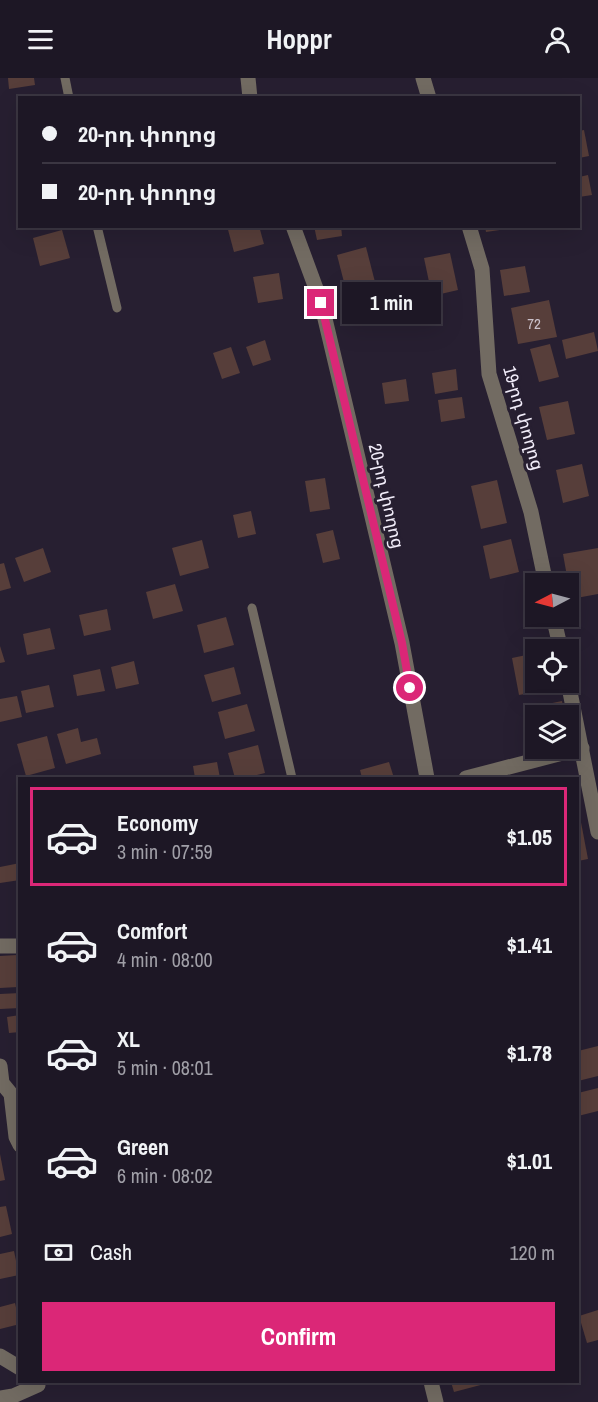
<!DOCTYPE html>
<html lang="en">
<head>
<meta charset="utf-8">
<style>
	:root { --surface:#1d1725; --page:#25202d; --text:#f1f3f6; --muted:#a09fa7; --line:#3b3642; --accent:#db2777 }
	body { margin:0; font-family:"Archivo Narrow","Noto Sans Armenian",sans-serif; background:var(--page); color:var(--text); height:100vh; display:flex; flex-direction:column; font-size:22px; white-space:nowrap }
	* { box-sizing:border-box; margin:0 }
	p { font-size:20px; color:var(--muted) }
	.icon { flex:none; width:33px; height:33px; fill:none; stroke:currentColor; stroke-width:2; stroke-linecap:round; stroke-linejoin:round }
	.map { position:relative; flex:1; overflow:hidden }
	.drawer { position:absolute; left:18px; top:699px; width:561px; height:606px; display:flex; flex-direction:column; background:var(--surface); border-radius:0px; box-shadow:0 6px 24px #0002,0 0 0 2px var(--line) }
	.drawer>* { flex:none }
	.top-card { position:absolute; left:18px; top:18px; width:562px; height:132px; border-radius:0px; box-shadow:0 6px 24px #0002,0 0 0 2px var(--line); display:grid; align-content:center; height:132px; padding:0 24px; background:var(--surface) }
	.needle { width:39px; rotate:264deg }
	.tools { position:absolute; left:525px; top:495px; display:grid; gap:12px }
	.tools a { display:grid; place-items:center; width:54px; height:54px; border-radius:0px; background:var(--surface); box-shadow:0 6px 24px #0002,0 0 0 2px var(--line); font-size:30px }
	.end { position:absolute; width:27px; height:27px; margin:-14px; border:8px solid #db2777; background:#fff; box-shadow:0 0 0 3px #fff }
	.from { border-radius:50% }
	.bubble { position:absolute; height:42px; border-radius:0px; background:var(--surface); box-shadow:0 6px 24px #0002,0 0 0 2px var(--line); font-size:20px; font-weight:700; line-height:42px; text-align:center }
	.top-card b { display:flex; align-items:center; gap:21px; height:57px; font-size:22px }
	.top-card b+b { border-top:2px solid var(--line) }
	.top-card i { width:15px; height:15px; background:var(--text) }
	ul { padding:10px 0 0; list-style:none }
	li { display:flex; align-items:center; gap:18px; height:99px; margin:0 12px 9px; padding:0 12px; border:3px solid transparent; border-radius:0px }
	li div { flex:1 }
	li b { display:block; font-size:22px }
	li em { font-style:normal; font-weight:700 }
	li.on { border-color:var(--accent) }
	li>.icon { width:54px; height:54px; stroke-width:1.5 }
	.pay { display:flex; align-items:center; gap:15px; height:66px; padding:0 24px; font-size:22px }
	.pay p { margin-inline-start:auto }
	.cta { display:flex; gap:12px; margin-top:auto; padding:12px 24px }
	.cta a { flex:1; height:69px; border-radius:0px; background:var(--accent); color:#fff; font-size:24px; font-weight:700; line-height:69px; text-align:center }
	header { display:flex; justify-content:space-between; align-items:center; height:78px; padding:0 24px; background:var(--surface); font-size:27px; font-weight:700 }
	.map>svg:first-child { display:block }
	.building { fill:#573e3a }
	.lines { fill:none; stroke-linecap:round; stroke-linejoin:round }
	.service { stroke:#726b62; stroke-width:9 }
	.minor { stroke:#726b62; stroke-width:15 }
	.route { stroke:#db2777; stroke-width:8 }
	.labels { text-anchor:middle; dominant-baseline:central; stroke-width:6; stroke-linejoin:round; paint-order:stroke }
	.number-label { font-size:15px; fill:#cbc1ca }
	.street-label { font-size:18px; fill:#f2edfa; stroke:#271f31 }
</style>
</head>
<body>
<header><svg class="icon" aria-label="menu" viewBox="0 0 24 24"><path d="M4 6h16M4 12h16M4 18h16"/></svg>Hoppr<svg class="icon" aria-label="person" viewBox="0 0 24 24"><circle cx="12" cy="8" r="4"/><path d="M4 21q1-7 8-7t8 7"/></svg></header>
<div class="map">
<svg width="598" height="1324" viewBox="0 0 598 1324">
	<rect width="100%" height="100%" fill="#271f31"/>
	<g class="building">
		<polygon points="8,0 34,0 35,7 9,11"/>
		<polygon points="584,52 589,78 579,80 579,53"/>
		<polygon points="588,97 592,117 579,119 579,99"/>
		<polygon points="227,148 259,148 264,166 234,174"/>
		<polygon points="314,148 341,148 342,158 317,162"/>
		<polygon points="485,148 512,148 513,150 486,154"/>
		<polygon points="62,152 70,180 40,188 33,160"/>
		<polygon points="366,169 375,204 346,212 337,177"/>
		<polygon points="450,175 458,212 432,218 424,180"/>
		<polygon points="525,188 530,214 504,218 500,192"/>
		<polygon points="279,195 283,221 258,225 253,199"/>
		<polygon points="549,222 557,259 518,266 511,230"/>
		<polygon points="594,254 598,273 566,281 562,262"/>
		<polygon points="265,262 271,282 253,288 246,269"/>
		<polygon points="550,266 559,299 539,304 530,271"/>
		<polygon points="231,269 240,295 222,301 213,275"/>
		<polygon points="456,291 458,312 435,316 432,295"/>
		<polygon points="406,301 409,323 385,326 382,305"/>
		<polygon points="462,319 465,340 441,344 438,322"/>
		<polygon points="568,323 575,356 547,362 539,329"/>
		<polygon points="582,386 589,418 563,425 556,392"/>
		<polygon points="325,400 330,431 310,434 305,403"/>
		<polygon points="497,402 507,445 481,451 471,408"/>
		<polygon points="251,433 256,456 238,460 233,437"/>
		<polygon points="333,452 340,481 323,485 316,456"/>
		<polygon points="511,461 519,494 490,501 483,468"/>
		<polygon points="202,462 209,490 180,498 172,470"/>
		<polygon points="43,470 51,494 24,504 15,480"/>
		<polygon points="598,470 598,516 571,521 563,476"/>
		<polygon points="4,485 11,510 0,513 0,486"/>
		<polygon points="175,506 183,533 153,541 146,514"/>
		<polygon points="107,531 111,552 84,558 79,537"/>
		<polygon points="226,539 234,567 204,575 197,547"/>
		<polygon points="50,550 55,571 27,577 23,556"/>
		<polygon points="0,568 5,584 0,585"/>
		<polygon points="536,575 536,604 548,604 549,612 519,617 512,580"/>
		<polygon points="134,583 139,606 116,611 111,589"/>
		<polygon points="234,589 241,616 212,624 204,597"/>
		<polygon points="100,591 105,613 77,618 73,597"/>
		<polygon points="49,607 54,629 26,635 21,613"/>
		<polygon points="17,618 22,639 0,644 0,621"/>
		<polygon points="562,623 565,638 536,638 536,666 530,667 523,631"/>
		<polygon points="247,626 255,653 225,661 218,634"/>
		<polygon points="78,650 81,664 97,660 101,676 66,686 57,656"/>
		<polygon points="47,658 55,690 26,698 17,666"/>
		<polygon points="258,667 265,695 245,700 235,700 228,675"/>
		<polygon points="217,684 220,700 195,700 193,688"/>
		<polygon points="389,684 394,700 362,700 360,692"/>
		<polygon points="578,739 580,739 588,781 578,783"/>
		<polygon points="20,785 20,802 0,805 0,789"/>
		<polygon points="17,877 18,909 0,910 0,878"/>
		<polygon points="20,915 20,930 0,931 0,916"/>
		<polygon points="20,937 20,954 9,955 7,939"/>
		<polygon points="598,968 598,998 578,1003 578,973"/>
		<polygon points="598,1010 598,1033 578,1038 578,1015"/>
		<polygon points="0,1076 5,1102 0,1103"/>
		<polygon points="6,1128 12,1156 0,1159 0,1129"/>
		<polygon points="14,1173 19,1197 0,1201 0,1176"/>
		<polygon points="15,1225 20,1246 0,1251 0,1229"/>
		<polygon points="598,1232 598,1262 587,1265 579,1238"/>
		<polygon points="451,1304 492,1304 454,1314"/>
	</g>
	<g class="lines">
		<g class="service">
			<polyline points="65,0 69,20"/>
			<polyline points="97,148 117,230"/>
			<polyline points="252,530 292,700"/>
		</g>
		<g class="minor">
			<polyline points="248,0 250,20"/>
			<polyline points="423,0 429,20"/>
			<polyline points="293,148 321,224 402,565 427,700"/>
			<polyline points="469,148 482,191 489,296 531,434 546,506"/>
			<polyline points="553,538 561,572"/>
			<polyline points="568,604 598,754"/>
			<polyline points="466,700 582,670"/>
			<polyline points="0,868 20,868"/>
			<polyline points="0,988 2,1005 11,1016 16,1059 20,1067"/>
			<polyline points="0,1278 20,1290"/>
			<polyline points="431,1304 436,1324"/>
			<polyline points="0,1320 13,1318 38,1307"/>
		</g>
	</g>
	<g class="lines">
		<polyline class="route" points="321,225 402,565 410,610"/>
	</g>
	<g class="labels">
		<g class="number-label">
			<text x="534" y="245">72</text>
		</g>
		<g class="street-label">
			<text transform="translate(524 340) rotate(74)">19-րդ փողոց</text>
			<text transform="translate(387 418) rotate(77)">20-րդ փողոց</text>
		</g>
	</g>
</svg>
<div class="tools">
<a><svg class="needle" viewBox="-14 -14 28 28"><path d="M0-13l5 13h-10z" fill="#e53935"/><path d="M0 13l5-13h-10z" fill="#a09fa7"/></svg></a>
<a><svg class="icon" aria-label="locate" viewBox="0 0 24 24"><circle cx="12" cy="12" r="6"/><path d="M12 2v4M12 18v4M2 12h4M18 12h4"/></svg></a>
<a><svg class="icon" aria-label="layers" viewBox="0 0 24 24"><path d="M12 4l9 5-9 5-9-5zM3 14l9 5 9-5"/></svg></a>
</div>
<i class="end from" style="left:410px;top:610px"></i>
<i class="end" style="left:321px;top:225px"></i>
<div class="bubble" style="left:342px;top:204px;width:99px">1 min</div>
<div class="top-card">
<b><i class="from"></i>20-րդ փողոց</b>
<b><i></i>20-րդ փողոց</b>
</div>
<section class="drawer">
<ul>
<li class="on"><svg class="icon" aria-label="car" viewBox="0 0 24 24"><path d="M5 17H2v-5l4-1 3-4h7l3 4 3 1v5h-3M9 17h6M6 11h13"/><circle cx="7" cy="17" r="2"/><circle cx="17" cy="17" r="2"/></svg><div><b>Economy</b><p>3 min · 07:59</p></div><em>$1.05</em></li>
<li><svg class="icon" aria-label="car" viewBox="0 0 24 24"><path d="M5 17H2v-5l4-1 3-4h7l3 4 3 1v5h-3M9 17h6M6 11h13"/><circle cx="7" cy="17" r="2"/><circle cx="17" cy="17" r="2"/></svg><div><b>Comfort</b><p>4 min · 08:00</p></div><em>$1.41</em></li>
<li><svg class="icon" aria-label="car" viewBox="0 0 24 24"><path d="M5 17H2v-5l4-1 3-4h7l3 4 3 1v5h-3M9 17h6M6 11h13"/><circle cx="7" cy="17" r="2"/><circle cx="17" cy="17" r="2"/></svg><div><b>XL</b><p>5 min · 08:01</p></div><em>$1.78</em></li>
<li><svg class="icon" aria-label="car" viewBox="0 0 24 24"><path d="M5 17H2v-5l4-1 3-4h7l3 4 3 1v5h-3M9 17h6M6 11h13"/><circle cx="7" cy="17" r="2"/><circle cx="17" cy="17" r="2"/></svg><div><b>Green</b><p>6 min · 08:02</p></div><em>$1.01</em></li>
</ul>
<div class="pay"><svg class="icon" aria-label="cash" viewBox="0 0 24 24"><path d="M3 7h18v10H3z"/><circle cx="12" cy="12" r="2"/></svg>Cash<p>120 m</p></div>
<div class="cta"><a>Confirm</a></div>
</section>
</div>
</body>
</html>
